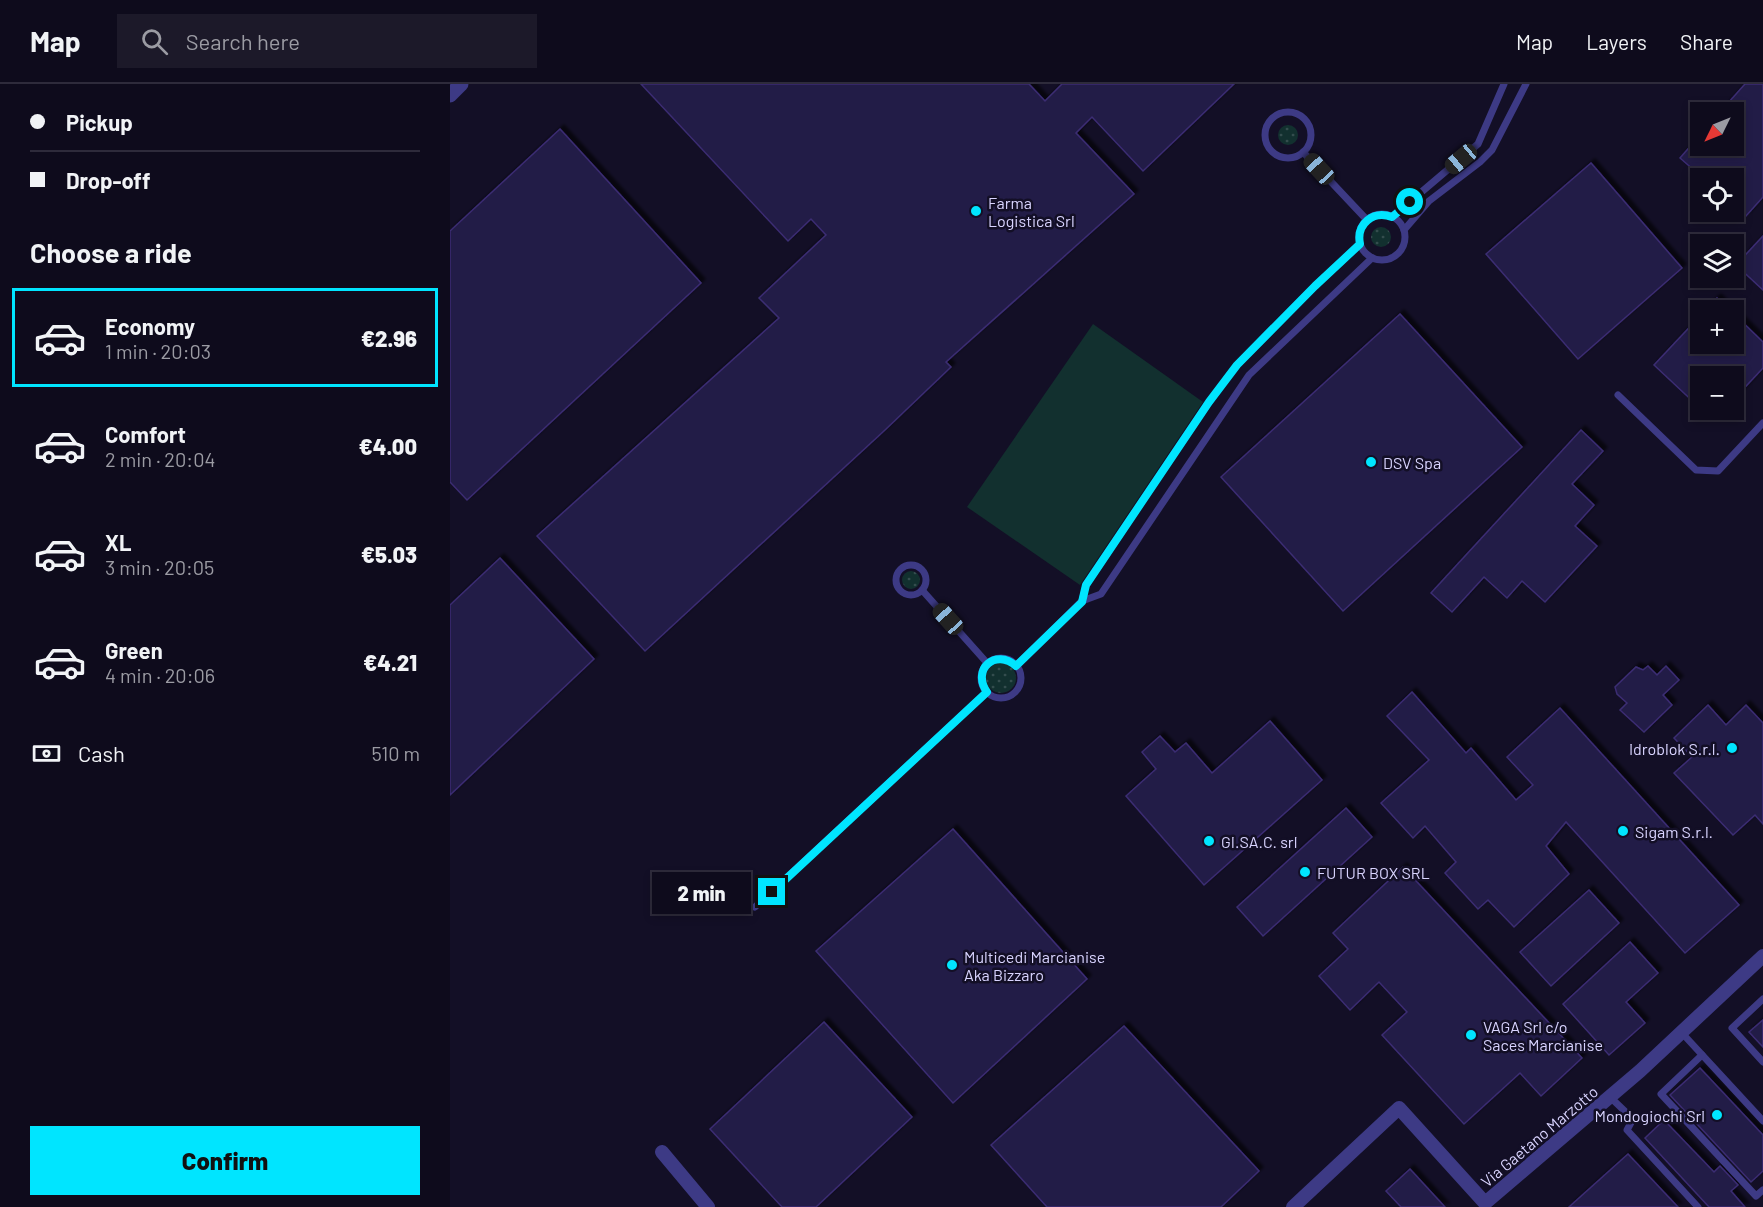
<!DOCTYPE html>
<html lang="en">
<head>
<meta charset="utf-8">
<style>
	:root { --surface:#0e0b1c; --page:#1c1929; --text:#f1f3f6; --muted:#9b9ba3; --line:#2e2b3b; --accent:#00e5ff }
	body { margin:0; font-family:Barlow,sans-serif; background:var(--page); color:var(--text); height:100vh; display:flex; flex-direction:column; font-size:22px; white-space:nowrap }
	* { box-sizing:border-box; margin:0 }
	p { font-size:20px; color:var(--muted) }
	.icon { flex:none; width:33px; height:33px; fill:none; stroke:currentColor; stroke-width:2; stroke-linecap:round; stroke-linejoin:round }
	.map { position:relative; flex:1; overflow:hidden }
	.details { display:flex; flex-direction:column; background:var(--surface); width:450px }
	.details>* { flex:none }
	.guide { display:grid; align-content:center; height:132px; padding:0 30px; background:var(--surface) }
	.needle { width:39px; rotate:227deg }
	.fabs { position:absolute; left:1240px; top:18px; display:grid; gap:12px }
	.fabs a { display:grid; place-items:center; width:54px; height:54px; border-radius:0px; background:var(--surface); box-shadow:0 3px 9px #0003,0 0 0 2px var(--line); font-size:30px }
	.end { position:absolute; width:27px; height:27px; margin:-14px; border:8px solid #00e5ff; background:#111; box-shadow:0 0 0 3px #111 }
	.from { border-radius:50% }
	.bubble { position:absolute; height:42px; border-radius:0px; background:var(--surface); box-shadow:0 3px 9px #0003,0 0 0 2px var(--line); font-size:20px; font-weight:800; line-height:42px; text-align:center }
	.car { position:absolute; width:18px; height:36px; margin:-18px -9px; border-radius:8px; box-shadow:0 0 4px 2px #0007; background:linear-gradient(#222 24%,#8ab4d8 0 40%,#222 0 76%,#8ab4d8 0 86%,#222 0) }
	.guide b { display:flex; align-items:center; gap:21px; height:57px; font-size:22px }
	.guide b+b { border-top:2px solid var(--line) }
	.guide i { width:15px; height:15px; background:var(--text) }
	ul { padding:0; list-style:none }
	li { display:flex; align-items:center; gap:18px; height:99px; margin:0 12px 9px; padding:0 18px; border:3px solid transparent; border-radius:0px }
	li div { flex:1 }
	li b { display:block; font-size:22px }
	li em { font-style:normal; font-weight:800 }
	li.on { border-color:var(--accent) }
	li>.icon { width:54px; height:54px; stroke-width:1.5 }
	h2 { padding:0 30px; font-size:27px; line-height:72px }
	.pay { display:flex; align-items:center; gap:15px; height:66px; padding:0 30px; font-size:22px }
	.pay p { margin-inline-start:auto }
	.action { display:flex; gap:12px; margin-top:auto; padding:12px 30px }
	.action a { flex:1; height:69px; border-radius:0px; background:var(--accent); color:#111; font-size:24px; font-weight:800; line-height:69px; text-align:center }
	header { display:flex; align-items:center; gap:36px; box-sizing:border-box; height:84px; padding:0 30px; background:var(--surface); border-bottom:2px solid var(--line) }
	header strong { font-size:28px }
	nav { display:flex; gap:33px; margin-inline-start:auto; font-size:21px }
	.search { width:420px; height:54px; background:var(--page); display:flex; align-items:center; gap:15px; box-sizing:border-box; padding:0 21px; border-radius:0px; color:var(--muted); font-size:22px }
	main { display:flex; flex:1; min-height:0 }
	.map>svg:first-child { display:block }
	.grass { fill:url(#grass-dots) }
	.pitch { fill:#12302f }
	.building { fill:#241b47; stroke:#3b2d73; stroke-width:1.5; filter:url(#shadow) }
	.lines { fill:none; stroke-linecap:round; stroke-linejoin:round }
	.service { stroke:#3d3a85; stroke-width:7 }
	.minor { stroke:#3d3a85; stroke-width:14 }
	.tertiary { stroke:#3d3a85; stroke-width:15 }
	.route { stroke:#00e5ff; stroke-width:8 }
	.poi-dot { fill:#00e5ff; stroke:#130f26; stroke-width:2 }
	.labels { text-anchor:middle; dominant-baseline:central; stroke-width:5; stroke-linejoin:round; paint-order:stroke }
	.poi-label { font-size:16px; fill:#d9d4ff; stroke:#130f26; text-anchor:start }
	.street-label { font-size:16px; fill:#d9d4ff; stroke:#130f26 }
</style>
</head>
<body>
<header>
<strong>Map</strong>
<div class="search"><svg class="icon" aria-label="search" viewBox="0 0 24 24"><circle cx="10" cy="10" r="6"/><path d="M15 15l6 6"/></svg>Search here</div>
<nav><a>Map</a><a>Layers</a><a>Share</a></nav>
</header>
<main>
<section class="details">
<div class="guide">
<b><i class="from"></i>Pickup</b>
<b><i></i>Drop-off</b>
</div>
<h2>Choose a ride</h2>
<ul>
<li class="on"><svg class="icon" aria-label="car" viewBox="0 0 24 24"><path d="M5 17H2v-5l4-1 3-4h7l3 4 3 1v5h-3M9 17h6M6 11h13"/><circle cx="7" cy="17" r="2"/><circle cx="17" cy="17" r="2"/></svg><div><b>Economy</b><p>1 min · 20:03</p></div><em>€2.96</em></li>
<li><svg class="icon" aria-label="car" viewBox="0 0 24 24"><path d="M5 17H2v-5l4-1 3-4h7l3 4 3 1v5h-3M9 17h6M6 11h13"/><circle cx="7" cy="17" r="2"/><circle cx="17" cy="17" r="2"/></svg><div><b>Comfort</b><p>2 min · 20:04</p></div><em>€4.00</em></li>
<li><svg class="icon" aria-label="car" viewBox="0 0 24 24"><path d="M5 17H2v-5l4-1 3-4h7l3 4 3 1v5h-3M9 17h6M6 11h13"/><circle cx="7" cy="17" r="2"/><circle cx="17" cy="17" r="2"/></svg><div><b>XL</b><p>3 min · 20:05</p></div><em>€5.03</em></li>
<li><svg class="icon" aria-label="car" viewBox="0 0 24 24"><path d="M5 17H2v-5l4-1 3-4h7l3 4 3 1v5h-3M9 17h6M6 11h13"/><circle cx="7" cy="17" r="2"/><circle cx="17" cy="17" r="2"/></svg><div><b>Green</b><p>4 min · 20:06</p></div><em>€4.21</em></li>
</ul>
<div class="pay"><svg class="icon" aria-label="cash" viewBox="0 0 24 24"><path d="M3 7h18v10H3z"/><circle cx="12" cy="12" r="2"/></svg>Cash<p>510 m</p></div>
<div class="action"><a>Confirm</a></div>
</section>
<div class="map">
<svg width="1313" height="1123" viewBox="0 0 1313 1123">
	<defs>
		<pattern id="grass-dots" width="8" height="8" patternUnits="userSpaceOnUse" patternTransform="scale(1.5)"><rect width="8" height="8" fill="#12302f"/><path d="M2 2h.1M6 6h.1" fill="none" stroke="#344d4e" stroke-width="1.8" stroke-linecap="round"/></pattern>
		<filter id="shadow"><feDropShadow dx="4" dy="-4" stdDeviation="1.5" flood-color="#0009"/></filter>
	</defs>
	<rect width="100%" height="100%" fill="#130f26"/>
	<g class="grass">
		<circle cx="838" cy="51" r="10"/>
		<circle cx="931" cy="153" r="10"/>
		<circle cx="461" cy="496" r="9"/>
		<circle cx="551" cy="594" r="15"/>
	</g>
	<polygon class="pitch" points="643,240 753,318 630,501 517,423"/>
	<g class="building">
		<polygon points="191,0 579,0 595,17 612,0 784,0 693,87 642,33 626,49 684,110 496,278 501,283 435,346 195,567 87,452 329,234 309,214 376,151 361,135 338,157"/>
		<polygon points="1295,0 1313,0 1313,113 1296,132 1284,122 1284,94 1253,94 1230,74 1251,50 1251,62 1284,62 1284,28 1270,28"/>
		<polygon points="110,45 251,199 17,416 0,398 0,147"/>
		<polygon points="1141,79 1232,184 1128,275 1036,170"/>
		<polygon points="1313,152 1313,206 1286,181"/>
		<polygon points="1267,214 1280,226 1255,226"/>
		<polygon points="950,230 1072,363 893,527 771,393"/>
		<polygon points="1284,230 1313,258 1313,284 1284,315 1284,292 1251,292 1251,325 1204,281 1251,231 1251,260 1284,260"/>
		<polygon points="1131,346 1153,367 1122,400 1144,421 1125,442 1147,462 1095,518 1072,497 1057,514 1034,493 1002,528 981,509"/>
		<polygon points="50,474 144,575 0,711 0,521"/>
		<polygon points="1198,582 1207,591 1216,582 1229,596 1213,611 1222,621 1194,648 1170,626 1177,619 1167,610 1165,603 1186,583 1193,586"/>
		<polygon points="962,608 1016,669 1021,664 1066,716 1083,701 1057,673 1110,624 1289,821 1235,869 1116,738 1096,762 1119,790 1064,843 1038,816 1028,825 995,789 1006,778 975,742 963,754 931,719 979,676 937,632"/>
		<polygon points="1258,621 1276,641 1296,621 1313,639 1313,740 1305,731 1283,751 1224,689 1242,673 1224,654"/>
		<polygon points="820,637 872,696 754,801 676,712 706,685 692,668 710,652 725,668 736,659 762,689"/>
		<polygon points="896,724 922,753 813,852 787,823"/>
		<polygon points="503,745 637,895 503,1019 366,867"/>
		<polygon points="953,783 1132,974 1091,1012 1070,989 1014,1040 932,951 957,928 929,898 900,926 869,892 898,865 883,849"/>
		<polygon points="1139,806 1169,839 1101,902 1070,868"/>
		<polygon points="1180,858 1208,889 1176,918 1195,939 1159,971 1113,920"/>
		<polygon points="1313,936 1313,963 1299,948"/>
		<polygon points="374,938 462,1033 366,1123 332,1123 260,1045"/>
		<polygon points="674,942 809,1087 771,1123 597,1123 541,1061"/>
		<polygon points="1250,984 1313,1051 1313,1087 1301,1098 1220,1011"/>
		<polygon points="1214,1036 1264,1088 1270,1082 1288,1101 1281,1107 1295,1123 1259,1123 1195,1054"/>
		<polygon points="1178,1070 1228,1123 1119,1123"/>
		<polygon points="960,1085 995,1123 951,1123 936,1107"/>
	</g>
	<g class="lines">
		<g class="service">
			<circle cx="838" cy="51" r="23"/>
			<polyline points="853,68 917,136"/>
			<circle cx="932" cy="153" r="23"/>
			<polyline points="942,133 1028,60 1054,0"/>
			<polyline points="954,146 979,117 1030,78 1042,66 1076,0"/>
			<polyline points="1168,311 1246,386 1268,387 1313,339"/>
			<circle cx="461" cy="496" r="15"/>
			<polyline points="472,506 538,580"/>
			<polyline points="632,517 636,501 759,318 787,281 865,202 910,160"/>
			<circle cx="551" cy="594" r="20"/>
			<polyline points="566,582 632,517 651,510 799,291 922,174"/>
			<polyline points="305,823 537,608"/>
			<polyline points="1313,915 1282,944 1313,978"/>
			<polyline points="1232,949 1313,1037"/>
			<polyline points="1252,971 1211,1010 1306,1112 1313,1106"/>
			<polyline points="1160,1013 1183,1035 1177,1046 1248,1123"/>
		</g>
		<g class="minor">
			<polyline points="212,1068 258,1123"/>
			<polyline points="843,1123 949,1024 1035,1119 1190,987 1313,872"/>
		</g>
		<polyline class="tertiary" points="0,11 11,0"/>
	</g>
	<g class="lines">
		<path class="route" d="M322 808 537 608C521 585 546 564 566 582L632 518 636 501 759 318 787 281 865 202 910 160C906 140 923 126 942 133L960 118"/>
	</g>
	<g class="poi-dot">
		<circle cx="526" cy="127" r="6"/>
		<circle cx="921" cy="378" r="6"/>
		<circle cx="1282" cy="664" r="6"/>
		<circle cx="1173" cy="747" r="6"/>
		<circle cx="759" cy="757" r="6"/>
		<circle cx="855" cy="788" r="6"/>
		<circle cx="502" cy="881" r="6"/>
		<circle cx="1021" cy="951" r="6"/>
		<circle cx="1267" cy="1031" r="6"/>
	</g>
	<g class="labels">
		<g class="poi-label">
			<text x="538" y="118">Farma<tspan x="538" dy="18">Logistica Srl</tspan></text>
			<text x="933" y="378">DSV Spa</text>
			<text x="1270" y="664" text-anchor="end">Idroblok S.r.l.</text>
			<text x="1185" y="747">Sigam S.r.l.</text>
			<text x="771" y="757">GI.SA.C. srl</text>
			<text x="867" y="788">FUTUR BOX SRL</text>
			<text x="514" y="872">Multicedi Marcianise<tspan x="514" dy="18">Aka Bizzaro</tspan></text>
			<text x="1033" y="942">VAGA Srl c/o<tspan x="1033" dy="18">Saces Marcianise</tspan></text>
			<text x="1255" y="1031" text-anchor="end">Mondogiochi Srl</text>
		</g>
		<g class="street-label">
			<text transform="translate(1089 1052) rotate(-40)">Via Gaetano Marzotto</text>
		</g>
	</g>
</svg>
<div class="fabs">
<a><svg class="needle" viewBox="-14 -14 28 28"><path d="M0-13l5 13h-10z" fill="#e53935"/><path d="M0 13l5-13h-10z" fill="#9b9ba3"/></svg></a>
<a><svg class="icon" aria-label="locate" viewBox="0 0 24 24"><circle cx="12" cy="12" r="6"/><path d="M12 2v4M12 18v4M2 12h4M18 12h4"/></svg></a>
<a><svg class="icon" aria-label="layers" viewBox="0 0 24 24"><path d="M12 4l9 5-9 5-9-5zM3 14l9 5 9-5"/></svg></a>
<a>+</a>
<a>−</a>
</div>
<i class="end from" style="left:960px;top:118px"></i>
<i class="end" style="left:322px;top:808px"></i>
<div class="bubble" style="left:202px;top:788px;width:99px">2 min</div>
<i class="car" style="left:1011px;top:75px;rotate:230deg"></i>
<i class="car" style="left:869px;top:85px;rotate:317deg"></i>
<i class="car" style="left:498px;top:535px;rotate:318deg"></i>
</div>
</main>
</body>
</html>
